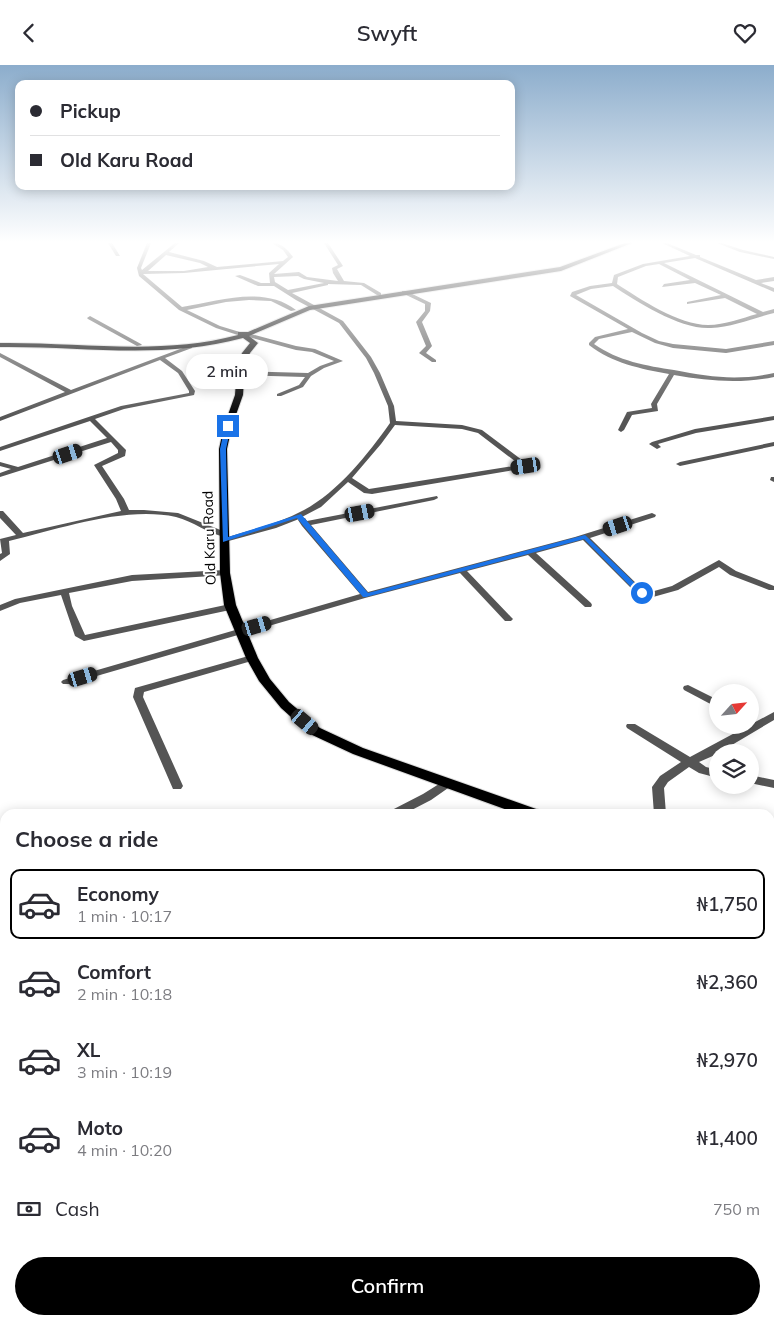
<!DOCTYPE html>
<html lang="en">
<head>
<meta charset="utf-8">
<style>
	:root { --surface:#fff; --page:#f2f2f3; --text:#2b2b33; --muted:#7c7c81; --line:#e1e1e2; --accent:#000 }
	body { margin:0; font-family:Mulish,sans-serif; background:var(--page); color:var(--text); height:100vh; display:flex; flex-direction:column; font-size:19px; white-space:nowrap }
	* { box-sizing:border-box; margin:0 }
	p { font-size:16px; color:var(--muted) }
	.icon { flex:none; width:28px; height:28px; fill:none; stroke:currentColor; stroke-width:2; stroke-linecap:round; stroke-linejoin:round }
	.map { position:relative; flex:1; overflow:hidden }
	.panel { position:absolute; left:0px; top:744px; width:775px; height:516px; display:flex; flex-direction:column; background:var(--surface); border-radius:15px 15px 0 0; box-shadow:0 2px 12px #0003 }
	.panel>* { flex:none }
	.guide { position:absolute; left:15px; top:15px; width:500px; height:110px; border-radius:10px; box-shadow:0 2px 12px #0003; display:grid; align-content:center; height:110px; padding:0 15px; background:var(--surface) }
	.needle { width:32px; rotate:63deg }
	.buttons { position:absolute; left:709px; top:619px; display:grid; gap:10px }
	.buttons a { display:grid; place-items:center; width:50px; height:50px; border-radius:50%; background:var(--surface); box-shadow:0 2px 12px #0003; font-size:25px }
	.end { position:absolute; width:22px; height:22px; margin:-11px; border:6px solid #1a73e8; background:#fff; box-shadow:0 0 0 2px #fff }
	.from { border-radius:50% }
	.bubble { position:absolute; height:35px; border-radius:18px; background:var(--surface); box-shadow:0 2px 12px #0003; font-size:16px; font-weight:600; line-height:35px; text-align:center }
	.car { position:absolute; width:15px; height:30px; margin:-15px -8px; border-radius:6px; box-shadow:0 0 4px 1px #0007; background:linear-gradient(#222 24%,#8ab4d8 0 40%,#222 0 76%,#8ab4d8 0 86%,#222 0) }
	.guide b { display:flex; align-items:center; gap:18px; height:48px; font-size:19px }
	.guide b+b { border-top:1px solid var(--line) }
	.guide i { width:12px; height:12px; background:var(--text) }
	ul { padding:0; list-style:none }
	li { display:flex; align-items:center; gap:15px; height:70px; margin:0 10px 8px; padding:0 5px; border:2px solid transparent; border-radius:10px }
	li div { flex:1 }
	li b { display:block; font-size:19px }
	li em { font-style:normal; font-weight:600 }
	li.active { border-color:var(--accent) }
	li>.icon { width:45px; height:45px; stroke-width:1.5 }
	h2 { padding:0 15px; font-size:22px; line-height:60px }
	.pay { display:flex; align-items:center; gap:12px; height:55px; padding:0 15px; font-size:19px }
	.pay p { margin-inline-start:auto }
	.primary-button { display:flex; gap:10px; margin-top:auto; padding:10px 15px }
	.primary-button a { flex:1; height:58px; border-radius:30px; background:var(--accent); color:#fff; font-size:20px; font-weight:600; line-height:58px; text-align:center }
	header { display:flex; justify-content:space-between; align-items:center; height:65px; padding:0 15px; background:var(--surface); font-size:22px; font-weight:600 }
	.map>svg:first-child { display:block }
	.lines { fill:none; stroke-linecap:round; stroke-linejoin:round }
	.major-casing { stroke:#dbdbdb; stroke-width:2 }
	.minor { fill:#555; fill-rule:evenodd }
	.major { fill:#000; fill-rule:evenodd }
	.route { fill:#1a73e8 }
	.labels { text-anchor:middle; dominant-baseline:central; stroke-width:4; stroke-linejoin:round; paint-order:stroke }
	.street-label { font-size:14px; fill:#000; stroke:#fff }
</style>
</head>
<body>
<header><svg class="icon" aria-label="back" viewBox="0 0 24 24"><path d="M15 5l-7 7 7 7"/></svg>Swyft<svg class="icon" aria-label="heart" viewBox="0 0 24 24"><path d="M12 20l-8-8c-3-5 5-10 8-4 3-6 11-1 8 4z"/></svg></header>
<div class="map">
<svg width="774" height="1259" viewBox="0 0 774 1259">
	<rect width="100%" height="100%" fill="#fff"/>
	<g class="lines">
		<defs>
			<g id="major">
				<path d="M625 178H632L561 206 310 245 249 271 258 278 250 288 245 301 243 330 232 361 227 384 230 508 236 540 258 593 270 614 289 637 320 663 363 683 539 745 541 749H518L353 689 310 669 281 643 259 616 246 593 224 540 220 508 219 384 224 361 235 330 237 301 242 288 250 278 243 273C162 295 82 281 0 282V278C80 277 160 291 238 270V267H248L309 241 560 202Z"/>
				<polygon points="770,786 774,787 774,799 770,798"/>
			</g>
		</defs>
		<use href="#major" class="major-casing"/>
		<g class="minor">
			<polygon points="108,178 112,178 120,191 116,191"/>
			<path d="M147 178H151L141 203 142 205 175 178H179L169 187 204 196 217 202 283 196 288 192 283 185 272 178C281 177 288 185 293 192L274 209 299 207 307 212 338 216 333 208 332 203 338 200 324 178H328L343 201 337 204 344 216 364 218 381 228V230H377L361 220 328 219V220L292 228 343 256 371 292 380 308 394 341 396 356 462 360 482 365 530 401 526 403 372 429 364 428 348 417 321 442 300 453H305L307 456 437 431 438 433 434 435 311 460 368 527 575 472 652 448 656 450 655 452 590 473 645 527 647 528 672 521 719 495 736 506 774 521V525H769L730 510 719 502 678 525 646 534 639 531 583 475 536 488 591 538 592 540 591 542H585L528 490 467 506 511 552 513 554 511 556H505L460 508 365 533 69 619H63L61 617 63 615 360 529 302 461 298 455 299 454 276 463 225 477 221 475 226 472C208 469 193 456 176 452 124 441 60 464 9 476L10 489 0 496V489L2 488 0 474 16 470 0 453V446H3L23 468 121 446 116 434 94 400 118 388V385L111 377 0 412V408L11 404 0 401V397L18 402 107 373 90 356 0 386V382L121 341 189 328V326L178 308 160 295 0 356V352L65 327 0 292V288L71 325 188 281H192V283L165 293 182 306 195 326 194 330 124 344 95 354 126 385 125 391 102 401 124 434 129 445H144L178 448 228 468V472C254 464 280 458 304 445 338 427 368 389 390 358L388 341 374 308 366 293 339 258 296 235 274 221H258L235 211 240 210 261 218H270L269 208 279 199 184 208 143 209 182 242C218 236 264 220 296 245L291 246 271 236 249 235 226 237 187 245 220 261 243 268V270L241 271 216 263 179 245 139 211 137 203ZM166 190 200 198 208 202 184 206H148ZM298 211 304 214 324 218 288 225 275 217 274 212ZM395 360 462 364 478 368 520 400 369 424 352 413 381 379Z"/>
			<path d="M662 178H667L696 190H700V192L756 215 774 212V216L761 218 774 223V227L695 193 664 198 763 247 774 244V248C753 253 732 262 711 263 681 265 637 237 613 221L591 224 576 230 642 268 659 276 673 279 726 284 774 276V280L726 288 673 283 655 278 632 267 599 274 594 279C618 296 647 301 674 305 710 312 737 316 774 308V312C740 319 708 316 674 310L657 339 658 346 632 350 624 365 621 367 618 365 627 347 652 343 651 339 669 309C641 304 612 298 589 280V278L595 272 628 264 570 231 572 227 590 221 612 218 614 210 643 199 690 191ZM659 199 690 215 664 219 662 222 695 218 721 230 687 237V239L725 233 757 249C742 253 725 260 708 260 679 260 640 234 617 219L618 212 646 201Z"/>
			<polygon points="717,178 722,178 743,185 774,192 774,194 740,187"/>
			<polygon points="402,226 406,226 431,238 430,246 422,257 432,281 426,288 436,295 436,297 432,297 419,288 426,281 416,257 425,246 425,239 402,228"/>
			<polygon points="90,251 141,279 142,280 137,281 88,254 87,253"/>
			<polygon points="247,268 296,281 315,284 343,296 324,303 311,311 303,322 281,331 277,331 277,329 299,320 305,312 241,310 238,308 241,306 308,308 320,301 334,296 312,287 296,285 245,271 245,269"/>
			<polygon points="774,351 774,355 696,368 658,379 661,382 657,384 649,379 652,377 695,364"/>
			<polygon points="774,377 774,381 680,401 676,399 680,397"/>
			<polygon points="771,412 774,412 774,417 770,415"/>
			<polygon points="225,505 228,506 229,508 228,510 132,516 69,528 72,541 85,570 230,539 234,542 230,545 84,576 75,571 61,530 20,538 0,546 0,540 15,534 132,510"/>
			<polygon points="252,590 257,593 255,595 144,627 143,632 183,721 181,724 173,724 133,632 135,623"/>
			<polygon points="688,620 718,635 718,643 684,625 683,623 684,621"/>
			<polygon points="774,647 774,655 715,690 699,697 706,702 718,705 718,713 699,708 689,702 668,717 664,723 666,749 654,749 652,722 660,711 681,697 627,663 626,661 627,659 635,659 690,692"/>
			<polygon points="750,710 774,715 774,723 750,718"/>
			<polygon points="447,714 451,715 453,718 451,721 431,735 404,749 388,749 390,746 423,729"/>
			<polygon points="0,794 5,795 5,805 0,804"/>
			<polygon points="774,798 774,824 770,825 770,800"/>
			<polygon points="770,862 774,863 774,881 770,880"/>
			<polygon points="5,1165 5,1188 0,1190 0,1167"/>
			<polygon points="419,1255 437,1255 435,1259 417,1259"/>
		</g>
		<use href="#major" class="major"/>
	</g>
	<linearGradient id="sky" x2="0" y2="1"><stop stop-color="#8cadcc"/><stop offset="0.5" stop-color="#fff"/><stop offset="1" stop-color="#fff" stop-opacity="0"/></linearGradient>
	<rect width="774" height="354" fill="url(#sky)"/>
	<polygon class="route" points="228,359 231,361 226,384 228,472 301,449 368,528 585,470 645,528 639,530 584,474 366,532 363,532 297,453 223,477 220,384 225,361"/>
	<g class="labels">
		<g class="street-label">
			<text transform="translate(209 473) rotate(-92)">Old Karu Road</text>
		</g>
	</g>
</svg>
<div class="buttons">
<a><svg class="needle" viewBox="-14 -14 28 28"><path d="M0-13l5 13h-10z" fill="#e53935"/><path d="M0 13l5-13h-10z" fill="#7c7c81"/></svg></a>
<a><svg class="icon" aria-label="layers" viewBox="0 0 24 24"><path d="M12 4l9 5-9 5-9-5zM3 14l9 5 9-5"/></svg></a>
</div>
<i class="end from" style="left:642px;top:528px"></i>
<i class="end" style="left:228px;top:361px"></i>
<div class="bubble" style="left:186px;top:289px;width:82px">2 min</div>
<i class="car" style="left:68px;top:389px;rotate:72deg"></i>
<i class="car" style="left:526px;top:401px;rotate:261deg"></i>
<i class="car" style="left:360px;top:448px;rotate:79deg"></i>
<i class="car" style="left:618px;top:461px;rotate:252deg"></i>
<i class="car" style="left:257px;top:561px;rotate:74deg"></i>
<i class="car" style="left:83px;top:612px;rotate:73deg"></i>
<i class="car" style="left:305px;top:657px;rotate:130deg"></i>
<div class="guide">
<b><i class="from"></i>Pickup</b>
<b><i></i>Old Karu Road</b>
</div>
<section class="panel">
<h2>Choose a ride</h2>
<ul>
<li class="active"><svg class="icon" aria-label="car" viewBox="0 0 24 24"><path d="M5 17H2v-5l4-1 3-4h7l3 4 3 1v5h-3M9 17h6M6 11h13"/><circle cx="7" cy="17" r="2"/><circle cx="17" cy="17" r="2"/></svg><div><b>Economy</b><p>1 min · 10:17</p></div><em>₦1,750</em></li>
<li><svg class="icon" aria-label="car" viewBox="0 0 24 24"><path d="M5 17H2v-5l4-1 3-4h7l3 4 3 1v5h-3M9 17h6M6 11h13"/><circle cx="7" cy="17" r="2"/><circle cx="17" cy="17" r="2"/></svg><div><b>Comfort</b><p>2 min · 10:18</p></div><em>₦2,360</em></li>
<li><svg class="icon" aria-label="car" viewBox="0 0 24 24"><path d="M5 17H2v-5l4-1 3-4h7l3 4 3 1v5h-3M9 17h6M6 11h13"/><circle cx="7" cy="17" r="2"/><circle cx="17" cy="17" r="2"/></svg><div><b>XL</b><p>3 min · 10:19</p></div><em>₦2,970</em></li>
<li><svg class="icon" aria-label="car" viewBox="0 0 24 24"><path d="M5 17H2v-5l4-1 3-4h7l3 4 3 1v5h-3M9 17h6M6 11h13"/><circle cx="7" cy="17" r="2"/><circle cx="17" cy="17" r="2"/></svg><div><b>Moto</b><p>4 min · 10:20</p></div><em>₦1,400</em></li>
</ul>
<div class="pay"><svg class="icon" aria-label="cash" viewBox="0 0 24 24"><path d="M3 7h18v10H3z"/><circle cx="12" cy="12" r="2"/></svg>Cash<p>750 m</p></div>
<div class="primary-button"><a>Confirm</a></div>
</section>
</div>
</body>
</html>
